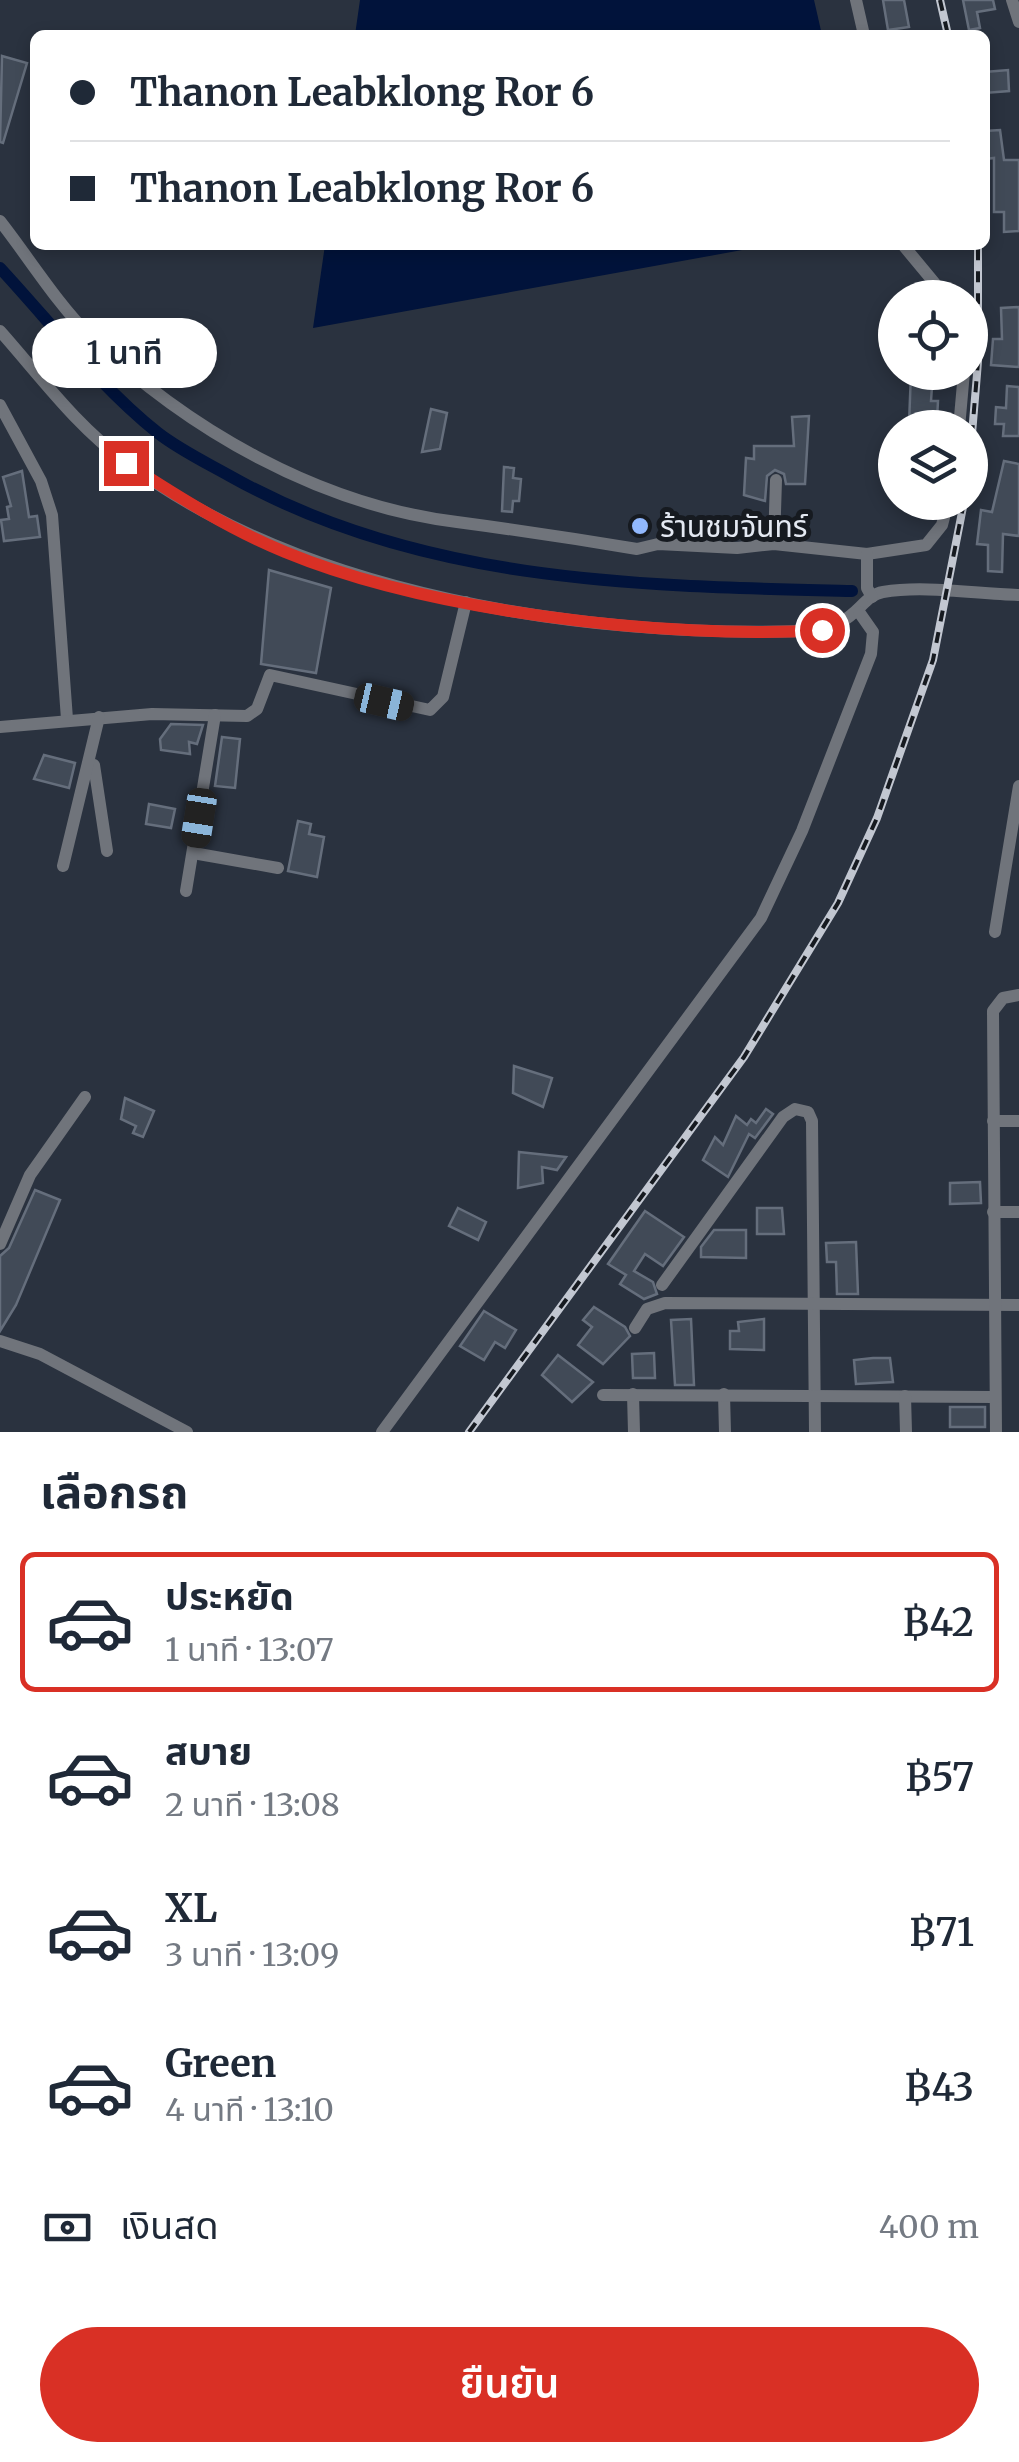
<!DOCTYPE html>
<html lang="th">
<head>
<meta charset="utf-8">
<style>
	:root { --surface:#fff; --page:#f6f6f7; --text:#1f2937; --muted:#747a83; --line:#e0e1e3; --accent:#d93025 }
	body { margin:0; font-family:Merriweather,"Noto Sans Thai",serif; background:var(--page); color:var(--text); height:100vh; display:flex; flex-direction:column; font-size:38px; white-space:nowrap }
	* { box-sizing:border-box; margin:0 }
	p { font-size:32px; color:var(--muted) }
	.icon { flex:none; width:55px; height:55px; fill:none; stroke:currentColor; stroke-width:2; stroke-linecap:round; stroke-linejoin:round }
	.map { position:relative; height:1432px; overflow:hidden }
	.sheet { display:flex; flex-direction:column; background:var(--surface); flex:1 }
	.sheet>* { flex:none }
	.hud { position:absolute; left:30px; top:30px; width:960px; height:220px; border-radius:15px; box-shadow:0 5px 15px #0003; display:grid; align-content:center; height:220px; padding:0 40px; background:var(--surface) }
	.tools { position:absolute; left:878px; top:280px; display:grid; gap:20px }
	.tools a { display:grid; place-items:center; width:110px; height:110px; border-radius:50%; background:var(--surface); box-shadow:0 5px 15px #0003; font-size:50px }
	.end { position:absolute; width:45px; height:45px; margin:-22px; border:12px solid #d93025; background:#fff; box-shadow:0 0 0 5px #fff }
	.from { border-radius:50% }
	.bubble { position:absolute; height:70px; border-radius:35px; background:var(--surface); box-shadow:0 5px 15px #0003; font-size:32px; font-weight:600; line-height:70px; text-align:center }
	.car { position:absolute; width:30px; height:60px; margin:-30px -15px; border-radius:12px; box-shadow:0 0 8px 2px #0007; background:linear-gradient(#222 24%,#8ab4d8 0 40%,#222 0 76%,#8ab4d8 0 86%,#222 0) }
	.hud b { display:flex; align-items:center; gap:35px; height:95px; font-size:38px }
	.hud b+b { border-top:2px solid var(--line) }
	.hud i { width:25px; height:25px; background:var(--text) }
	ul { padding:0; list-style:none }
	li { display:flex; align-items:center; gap:30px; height:140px; margin:0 20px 15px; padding:0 20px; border:5px solid transparent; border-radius:15px }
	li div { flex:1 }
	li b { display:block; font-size:38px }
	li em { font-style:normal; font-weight:600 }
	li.on { border-color:var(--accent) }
	li>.icon { width:90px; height:90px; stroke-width:1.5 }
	h2 { padding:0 40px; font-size:45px; line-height:120px }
	.pay { display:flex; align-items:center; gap:25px; height:110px; padding:0 40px; font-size:38px }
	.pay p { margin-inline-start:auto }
	.button { display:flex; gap:20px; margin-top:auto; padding:20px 40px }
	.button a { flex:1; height:115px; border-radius:60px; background:var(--accent); color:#fff; font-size:40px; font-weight:600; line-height:115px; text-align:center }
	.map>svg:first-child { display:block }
	.water { fill:#01133b }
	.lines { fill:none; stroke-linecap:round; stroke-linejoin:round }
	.canal { stroke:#01133b; stroke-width:12 }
	.building { fill:#414a57; stroke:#656e7c; stroke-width:2.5 }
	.street { stroke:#70747b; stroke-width:12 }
	.rail-casing { stroke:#c2c7d1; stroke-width:8 }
	.rail { stroke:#161a20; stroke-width:4; stroke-dasharray:11; stroke-linecap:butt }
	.route { stroke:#d93025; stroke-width:12 }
	.poi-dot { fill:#91b8fd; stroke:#161a20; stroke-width:4 }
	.labels { text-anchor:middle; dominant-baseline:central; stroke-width:10; stroke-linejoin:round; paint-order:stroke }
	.poi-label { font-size:30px; fill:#e4e9f2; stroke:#161a20; text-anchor:start }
</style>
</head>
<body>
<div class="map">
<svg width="1019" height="1432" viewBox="0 0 1019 1432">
	<rect width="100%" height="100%" fill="#2a323f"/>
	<g class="water">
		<polygon points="360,0 814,0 822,35 355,35"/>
		<polygon points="325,245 770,245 313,328"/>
	</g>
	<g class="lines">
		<path class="canal" d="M0 268C51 323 99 386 158 433 180 450 205 462 230 476 420 583 639 586 852 591"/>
	</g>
	<g class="building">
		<polygon points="883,0 904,0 909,27 888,30"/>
		<polygon points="963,0 993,0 995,9 977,12 980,28 969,30"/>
		<polygon points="2,56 27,63 3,143 0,142"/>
		<polygon points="1008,70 1009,91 985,93 985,72"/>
		<polygon points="1000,130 1004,160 1019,160 1019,231 1004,232 1004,212 994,212 994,158 985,159 985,131"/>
		<polygon points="1019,307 1019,367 991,365 993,339 1002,339 1001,308"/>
		<polygon points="911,372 933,372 931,401 938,401 937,419 930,418 929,426 909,424"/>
		<polygon points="1007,386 1019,387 1019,436 1003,436 1004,424 995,424 996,407 1006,408"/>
		<polygon points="431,409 447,413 440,449 422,452"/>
		<polygon points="809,416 805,484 786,484 784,474 775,470 767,476 765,501 744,495 746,458 754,459 754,446 794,446 792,417"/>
		<polygon points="1004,461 1019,464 1019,536 1003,534 1002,572 988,571 988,545 977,544 981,510 992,512"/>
		<polygon points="504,467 514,468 513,478 521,479 519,501 513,501 512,512 502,511"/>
		<polygon points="22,471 29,517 37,516 40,537 4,541 1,520 9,519 7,507 11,506 3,477"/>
		<polygon points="269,570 331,588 316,673 261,664"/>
		<polygon points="171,724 203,725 197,744 189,742 190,754 161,750 160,739"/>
		<polygon points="222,737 240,739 235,788 215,786"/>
		<polygon points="44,755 75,763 69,788 34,779"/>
		<polygon points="149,804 175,809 171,828 146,824"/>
		<polygon points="298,821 311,824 309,834 324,837 317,877 288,871"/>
		<polygon points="514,1066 552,1078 543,1107 513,1093"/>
		<polygon points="125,1098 154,1111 143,1137 133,1133 136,1126 121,1119"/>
		<polygon points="766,1109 773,1114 755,1138 749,1134 728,1177 703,1160 715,1137 723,1145 736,1116 747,1125 751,1119 756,1123"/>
		<polygon points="519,1152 566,1157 557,1170 542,1167 543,1183 518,1188"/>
		<polygon points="980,1182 981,1203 950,1204 950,1183"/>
		<polygon points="35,1190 60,1200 16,1305 0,1331 0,1256 9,1248"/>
		<polygon points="458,1208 486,1222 478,1240 449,1226"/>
		<polygon points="757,1208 782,1208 784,1234 757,1234"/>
		<polygon points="645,1211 684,1237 663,1266 645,1254 634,1271 653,1282 657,1294 644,1299 620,1284 626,1275 608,1264"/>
		<polygon points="714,1230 746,1230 746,1258 701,1257 701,1247"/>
		<polygon points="856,1242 858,1294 837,1294 836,1262 827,1262 826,1243"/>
		<polygon points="594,1307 625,1327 630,1336 603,1364 578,1345 592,1327 583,1320"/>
		<polygon points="484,1311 516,1330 505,1348 495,1342 484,1360 460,1346"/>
		<polygon points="691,1319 694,1385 675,1385 671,1320"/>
		<polygon points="764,1319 764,1350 730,1349 730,1331 739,1331 738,1322"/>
		<polygon points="654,1353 655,1378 633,1378 632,1354"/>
		<polygon points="558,1355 593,1382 572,1402 542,1375"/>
		<polygon points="873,1358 890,1358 893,1382 856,1384 854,1360"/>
		<rect x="950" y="1407" width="35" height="20"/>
	</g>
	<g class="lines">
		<g class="street">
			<polyline points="856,0 864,35"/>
			<polyline points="1012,0 1019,22"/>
			<path d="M0 221C29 258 56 302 89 335 188 430 319 505 457 522 517 530 577 539 637 549L658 544 737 548 774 544 867 554 926 545 942 525 948 502"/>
			<polyline points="903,245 947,298"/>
			<path d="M0 331C40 376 77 427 126 462 305 596 586 638 805 631 857 629 859 596 883 592 925 585 976 594 1019 595"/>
			<polyline points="0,405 41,481 52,515 67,719"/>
			<polyline points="959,428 964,372"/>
			<polyline points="774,544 776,480"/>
			<polyline points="867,554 867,588 872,597"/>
			<polyline points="0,727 152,714 247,716 257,709 270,675 430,710 443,697 466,602"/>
			<polyline points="94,765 107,851"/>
			<polyline points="193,853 278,868"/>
			<polyline points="63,866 99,717"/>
			<polyline points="186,891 215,715"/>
			<polyline points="995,932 1019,786"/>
			<polyline points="993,1121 1019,1121"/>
			<polyline points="993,1212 1019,1212"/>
			<polyline points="0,1244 30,1175 85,1097"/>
			<polyline points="662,1285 783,1117 795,1109 808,1112 812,1121 815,1432"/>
			<polyline points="635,1328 647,1309 665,1303 1019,1305"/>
			<polyline points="0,1341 40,1354 187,1432"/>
			<polyline points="633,1394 634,1432"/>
			<polyline points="724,1394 725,1432"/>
			<polyline points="603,1395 995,1397"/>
			<polyline points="905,1396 906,1432"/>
			<polyline points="382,1432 761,918 802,831 871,654 873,632 859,612"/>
			<polyline points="996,1432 993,1011 1003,998 1019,995"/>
		</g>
		<defs>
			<g id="rail">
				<polyline points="940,0 948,35"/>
				<polyline points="970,458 978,362 978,245"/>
				<polyline points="469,1432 744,1057 838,903 877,818 933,660 964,502"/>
			</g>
		</defs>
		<use href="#rail" class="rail-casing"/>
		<use href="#rail" class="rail"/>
	</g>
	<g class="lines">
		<path class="route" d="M126 463C177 496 229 529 285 552 428 611 666 640 822 630"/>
	</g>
	<circle class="poi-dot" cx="640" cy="526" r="10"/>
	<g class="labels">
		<g class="poi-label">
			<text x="660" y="526">ร้านชมจันทร์</text>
		</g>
	</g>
</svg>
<div class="tools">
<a><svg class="icon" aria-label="locate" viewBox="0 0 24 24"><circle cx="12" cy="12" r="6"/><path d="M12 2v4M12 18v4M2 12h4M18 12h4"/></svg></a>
<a><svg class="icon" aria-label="layers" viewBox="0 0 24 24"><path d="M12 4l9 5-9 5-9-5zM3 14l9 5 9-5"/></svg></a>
</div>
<i class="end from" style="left:822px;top:630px"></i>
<i class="end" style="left:126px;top:463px"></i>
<div class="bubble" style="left:32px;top:318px;width:185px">1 นาที</div>
<i class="car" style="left:384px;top:702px;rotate:103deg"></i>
<i class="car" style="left:199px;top:818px;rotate:189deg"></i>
<div class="hud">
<b><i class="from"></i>Thanon Leabklong Ror 6</b>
<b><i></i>Thanon Leabklong Ror 6</b>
</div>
</div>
<section class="sheet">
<h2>เลือกรถ</h2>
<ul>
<li class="on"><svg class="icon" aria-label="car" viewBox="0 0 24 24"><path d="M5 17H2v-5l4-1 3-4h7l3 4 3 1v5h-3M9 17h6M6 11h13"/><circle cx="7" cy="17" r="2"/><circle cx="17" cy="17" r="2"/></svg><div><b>ประหยัด</b><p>1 นาที · 13:07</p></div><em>฿42</em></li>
<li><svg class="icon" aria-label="car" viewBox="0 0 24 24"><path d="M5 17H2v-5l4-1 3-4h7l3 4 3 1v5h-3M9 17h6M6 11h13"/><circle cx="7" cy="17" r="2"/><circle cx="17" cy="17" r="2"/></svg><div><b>สบาย</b><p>2 นาที · 13:08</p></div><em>฿57</em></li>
<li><svg class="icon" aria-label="car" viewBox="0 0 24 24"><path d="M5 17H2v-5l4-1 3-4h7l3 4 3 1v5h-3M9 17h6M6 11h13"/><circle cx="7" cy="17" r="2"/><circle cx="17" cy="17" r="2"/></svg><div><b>XL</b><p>3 นาที · 13:09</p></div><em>฿71</em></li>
<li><svg class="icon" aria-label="car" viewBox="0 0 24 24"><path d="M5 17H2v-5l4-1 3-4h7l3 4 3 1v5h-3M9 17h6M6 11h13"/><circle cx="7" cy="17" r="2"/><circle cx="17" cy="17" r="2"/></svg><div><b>Green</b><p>4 นาที · 13:10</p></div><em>฿43</em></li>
</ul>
<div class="pay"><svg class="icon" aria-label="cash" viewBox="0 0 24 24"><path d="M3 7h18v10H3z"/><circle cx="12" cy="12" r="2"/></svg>เงินสด<p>400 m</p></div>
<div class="button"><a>ยืนยัน</a></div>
</section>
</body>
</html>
